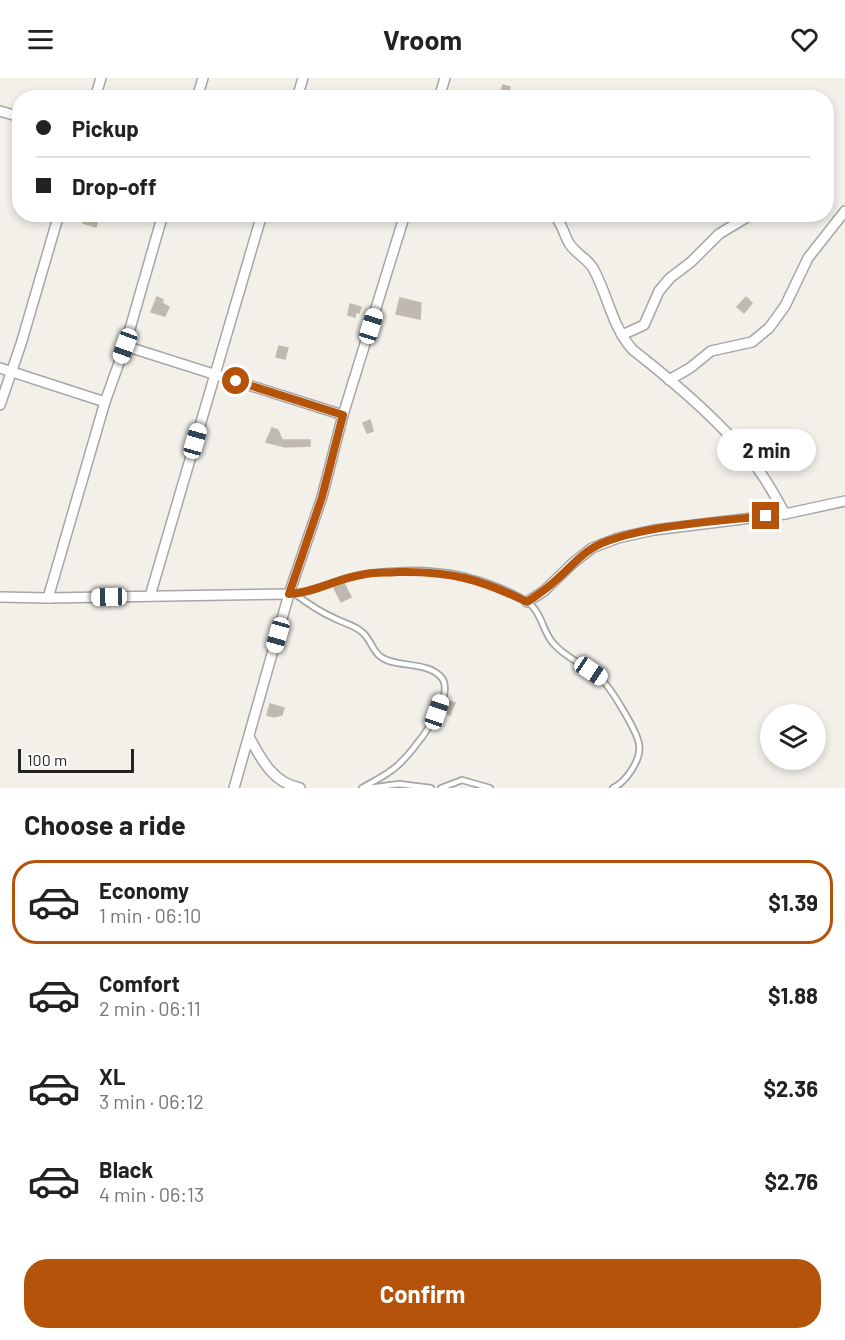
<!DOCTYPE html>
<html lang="en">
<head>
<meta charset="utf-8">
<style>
	:root { --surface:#fff; --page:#f2f2f2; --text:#222; --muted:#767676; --line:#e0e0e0; --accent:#b45309 }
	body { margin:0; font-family:Barlow,sans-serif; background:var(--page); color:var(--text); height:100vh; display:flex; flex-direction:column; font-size:22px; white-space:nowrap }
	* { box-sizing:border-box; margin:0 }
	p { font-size:20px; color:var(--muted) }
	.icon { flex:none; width:33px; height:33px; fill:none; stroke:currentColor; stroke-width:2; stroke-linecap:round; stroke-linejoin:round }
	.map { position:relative; height:710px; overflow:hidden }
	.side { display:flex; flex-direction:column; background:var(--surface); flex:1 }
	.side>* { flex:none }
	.hud { position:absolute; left:12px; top:12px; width:822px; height:132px; border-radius:24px; box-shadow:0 3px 9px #0003; display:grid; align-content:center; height:132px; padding:0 24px; background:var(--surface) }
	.buttons { position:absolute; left:760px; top:626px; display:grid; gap:12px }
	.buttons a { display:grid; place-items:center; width:66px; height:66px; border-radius:50%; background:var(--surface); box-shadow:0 3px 9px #0003; font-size:30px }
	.scale { position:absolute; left:18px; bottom:15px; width:116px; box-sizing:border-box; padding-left:6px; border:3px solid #222; border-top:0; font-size:16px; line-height:21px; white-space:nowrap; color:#222; -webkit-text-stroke:4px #fff; paint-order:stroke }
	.end { position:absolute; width:27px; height:27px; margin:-14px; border:8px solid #b45309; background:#fff; box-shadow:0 0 0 3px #fff }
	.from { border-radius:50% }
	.bubble { position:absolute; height:42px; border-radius:21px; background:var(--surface); box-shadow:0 3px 9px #0003; font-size:20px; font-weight:700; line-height:42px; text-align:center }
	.car { position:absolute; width:18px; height:36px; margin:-18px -9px; border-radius:8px; box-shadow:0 0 4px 2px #0007; background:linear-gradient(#fff 24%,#345 0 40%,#fff 0 76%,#345 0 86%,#fff 0) }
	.hud b { display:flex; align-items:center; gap:21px; height:57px; font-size:22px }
	.hud b+b { border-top:2px solid var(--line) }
	.hud i { width:15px; height:15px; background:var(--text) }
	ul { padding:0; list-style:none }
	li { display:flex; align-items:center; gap:18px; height:84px; margin:0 12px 9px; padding:0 12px; border:3px solid transparent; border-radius:24px }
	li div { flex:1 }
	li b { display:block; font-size:22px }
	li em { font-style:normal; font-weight:700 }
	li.on { border-color:var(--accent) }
	li>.icon { width:54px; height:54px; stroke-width:1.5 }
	h2 { padding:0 24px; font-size:27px; line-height:72px }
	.action { display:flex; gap:12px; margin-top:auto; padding:12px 24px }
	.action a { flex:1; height:69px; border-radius:24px; background:var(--accent); color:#fff; font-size:24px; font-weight:700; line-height:69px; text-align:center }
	header { display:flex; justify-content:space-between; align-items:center; height:78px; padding:0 24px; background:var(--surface); font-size:27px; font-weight:700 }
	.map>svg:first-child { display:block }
	.building { fill:#bfb9b2; stroke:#c3baac; stroke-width:1.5 }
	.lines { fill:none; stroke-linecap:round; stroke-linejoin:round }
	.service-casing { stroke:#a6a6a6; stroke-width:8 }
	.minor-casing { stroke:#a6a6a6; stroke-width:12 }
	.service { stroke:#fff; stroke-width:4.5 }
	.minor { stroke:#fff; stroke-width:9 }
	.route { stroke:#b45309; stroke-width:8 }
</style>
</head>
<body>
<header><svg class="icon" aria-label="menu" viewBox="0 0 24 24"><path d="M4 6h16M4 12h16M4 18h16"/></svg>Vroom<svg class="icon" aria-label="heart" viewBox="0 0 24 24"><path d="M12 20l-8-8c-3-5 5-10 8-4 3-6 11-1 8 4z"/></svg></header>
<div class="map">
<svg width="845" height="710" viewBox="0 0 845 710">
	<rect width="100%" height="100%" fill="#f2f0e9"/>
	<g class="building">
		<polygon points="503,7 510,9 509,12 513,14 511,20 499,20"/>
		<polygon points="86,136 99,136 96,149 83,145"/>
		<polygon points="157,219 163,222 162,225 169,229 165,238 151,234"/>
		<polygon points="746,219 752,225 744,235 737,229"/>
		<polygon points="400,220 421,225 420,241 396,236"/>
		<polygon points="350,226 361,229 359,235 356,234 355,239 348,237"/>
		<polygon points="279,268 288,270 285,281 276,279"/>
		<polygon points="370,342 373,353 367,355 363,345"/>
		<polygon points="272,350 278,352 282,362 310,362 310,368 285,369 266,364"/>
		<polygon points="344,505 351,519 341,524 334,510"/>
		<polygon points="449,623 455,625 450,637 444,634"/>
		<polygon points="270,626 284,630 282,637 274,639 267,637"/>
	</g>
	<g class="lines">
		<defs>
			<g id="service">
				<path d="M289 516C309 515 327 506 346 500 380 491 429 490 463 498 484 503 512 513 530 526 542 536 543 554 553 565 565 580 586 587 600 600 610 608 637 653 639 666 642 681 626 704 613 710"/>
				<path d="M295 516C307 525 320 534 334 540 343 545 354 547 362 554 371 561 372 573 381 579 396 590 427 583 441 599 458 618 412 675 397 688 387 697 374 703 362 710"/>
				<polyline points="369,710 399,706 431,710"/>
				<polyline points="441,710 462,702 490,710"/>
			</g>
			<g id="minor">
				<polyline points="95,20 101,0"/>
				<polyline points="197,20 203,0"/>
				<polyline points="297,20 303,0"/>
				<polyline points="439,20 445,0"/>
				<polyline points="0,33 20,39"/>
				<path d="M553 136C562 144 563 155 569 165 575 176 588 180 594 192 608 218 613 251 633 272 674 304 718 341 751 382 764 398 775 417 785 436"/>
				<polyline points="622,257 644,247 659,213 670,200 691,184 719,156 752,136"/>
				<polyline points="125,268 343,337"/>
				<polyline points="0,290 105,324"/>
				<polyline points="669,302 690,290 711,273 752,264 769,250 785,228 808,180 845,133"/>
				<polyline points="0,327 21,266 59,136"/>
				<polyline points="150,518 262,136"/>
				<polyline points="0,519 48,520 289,516"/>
				<polyline points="48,520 105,324 125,268 163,136"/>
				<polyline points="527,524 544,513 573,485 592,470 618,460 654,452 785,436 845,423"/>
				<path d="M249 659C261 681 273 705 300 710"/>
				<polyline points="234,710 289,516 322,419 343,337 405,136"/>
			</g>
		</defs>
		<use href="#service" class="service-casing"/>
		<use href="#minor" class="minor-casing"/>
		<use href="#service" class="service"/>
		<use href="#minor" class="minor"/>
	</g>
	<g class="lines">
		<path class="route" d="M236 303 343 337 322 419 289 516C314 515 336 501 361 497 373 494 385 495 398 494 450 493 480 501 527 524 537 517 547 511 556 502 568 492 577 480 591 471 627 448 722 443 766 438"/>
	</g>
</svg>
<div class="buttons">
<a><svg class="icon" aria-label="layers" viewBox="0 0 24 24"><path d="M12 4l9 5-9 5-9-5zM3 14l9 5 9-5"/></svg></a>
</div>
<div class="scale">100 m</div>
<i class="end from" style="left:236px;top:303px"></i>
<i class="end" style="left:766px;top:438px"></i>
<div class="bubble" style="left:717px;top:351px;width:99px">2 min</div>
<i class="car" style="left:371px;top:248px;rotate:17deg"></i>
<i class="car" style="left:125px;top:268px;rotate:200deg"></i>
<i class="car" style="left:195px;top:363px;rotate:16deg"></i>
<i class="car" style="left:109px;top:519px;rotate:269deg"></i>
<i class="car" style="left:278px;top:557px;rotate:196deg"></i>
<i class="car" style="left:591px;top:593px;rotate:124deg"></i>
<i class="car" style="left:437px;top:634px;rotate:19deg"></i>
<div class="hud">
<b><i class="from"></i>Pickup</b>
<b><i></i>Drop-off</b>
</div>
</div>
<section class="side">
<h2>Choose a ride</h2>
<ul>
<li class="on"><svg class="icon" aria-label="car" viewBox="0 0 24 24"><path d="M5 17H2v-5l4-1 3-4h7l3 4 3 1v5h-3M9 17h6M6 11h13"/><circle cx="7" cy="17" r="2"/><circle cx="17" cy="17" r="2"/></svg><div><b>Economy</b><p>1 min · 06:10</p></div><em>$1.39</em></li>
<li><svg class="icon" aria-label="car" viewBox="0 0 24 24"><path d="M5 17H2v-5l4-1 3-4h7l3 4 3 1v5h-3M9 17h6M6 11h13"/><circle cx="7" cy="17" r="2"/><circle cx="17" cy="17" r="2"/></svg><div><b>Comfort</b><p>2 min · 06:11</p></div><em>$1.88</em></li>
<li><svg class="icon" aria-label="car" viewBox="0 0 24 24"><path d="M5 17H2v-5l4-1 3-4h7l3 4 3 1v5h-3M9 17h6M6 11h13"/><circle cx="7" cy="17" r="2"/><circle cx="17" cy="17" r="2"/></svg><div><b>XL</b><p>3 min · 06:12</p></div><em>$2.36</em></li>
<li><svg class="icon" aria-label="car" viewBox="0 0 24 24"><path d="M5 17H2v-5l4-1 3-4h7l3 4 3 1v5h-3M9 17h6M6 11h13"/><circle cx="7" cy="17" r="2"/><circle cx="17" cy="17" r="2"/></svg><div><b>Black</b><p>4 min · 06:13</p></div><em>$2.76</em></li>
</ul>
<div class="action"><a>Confirm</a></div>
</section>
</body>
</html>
